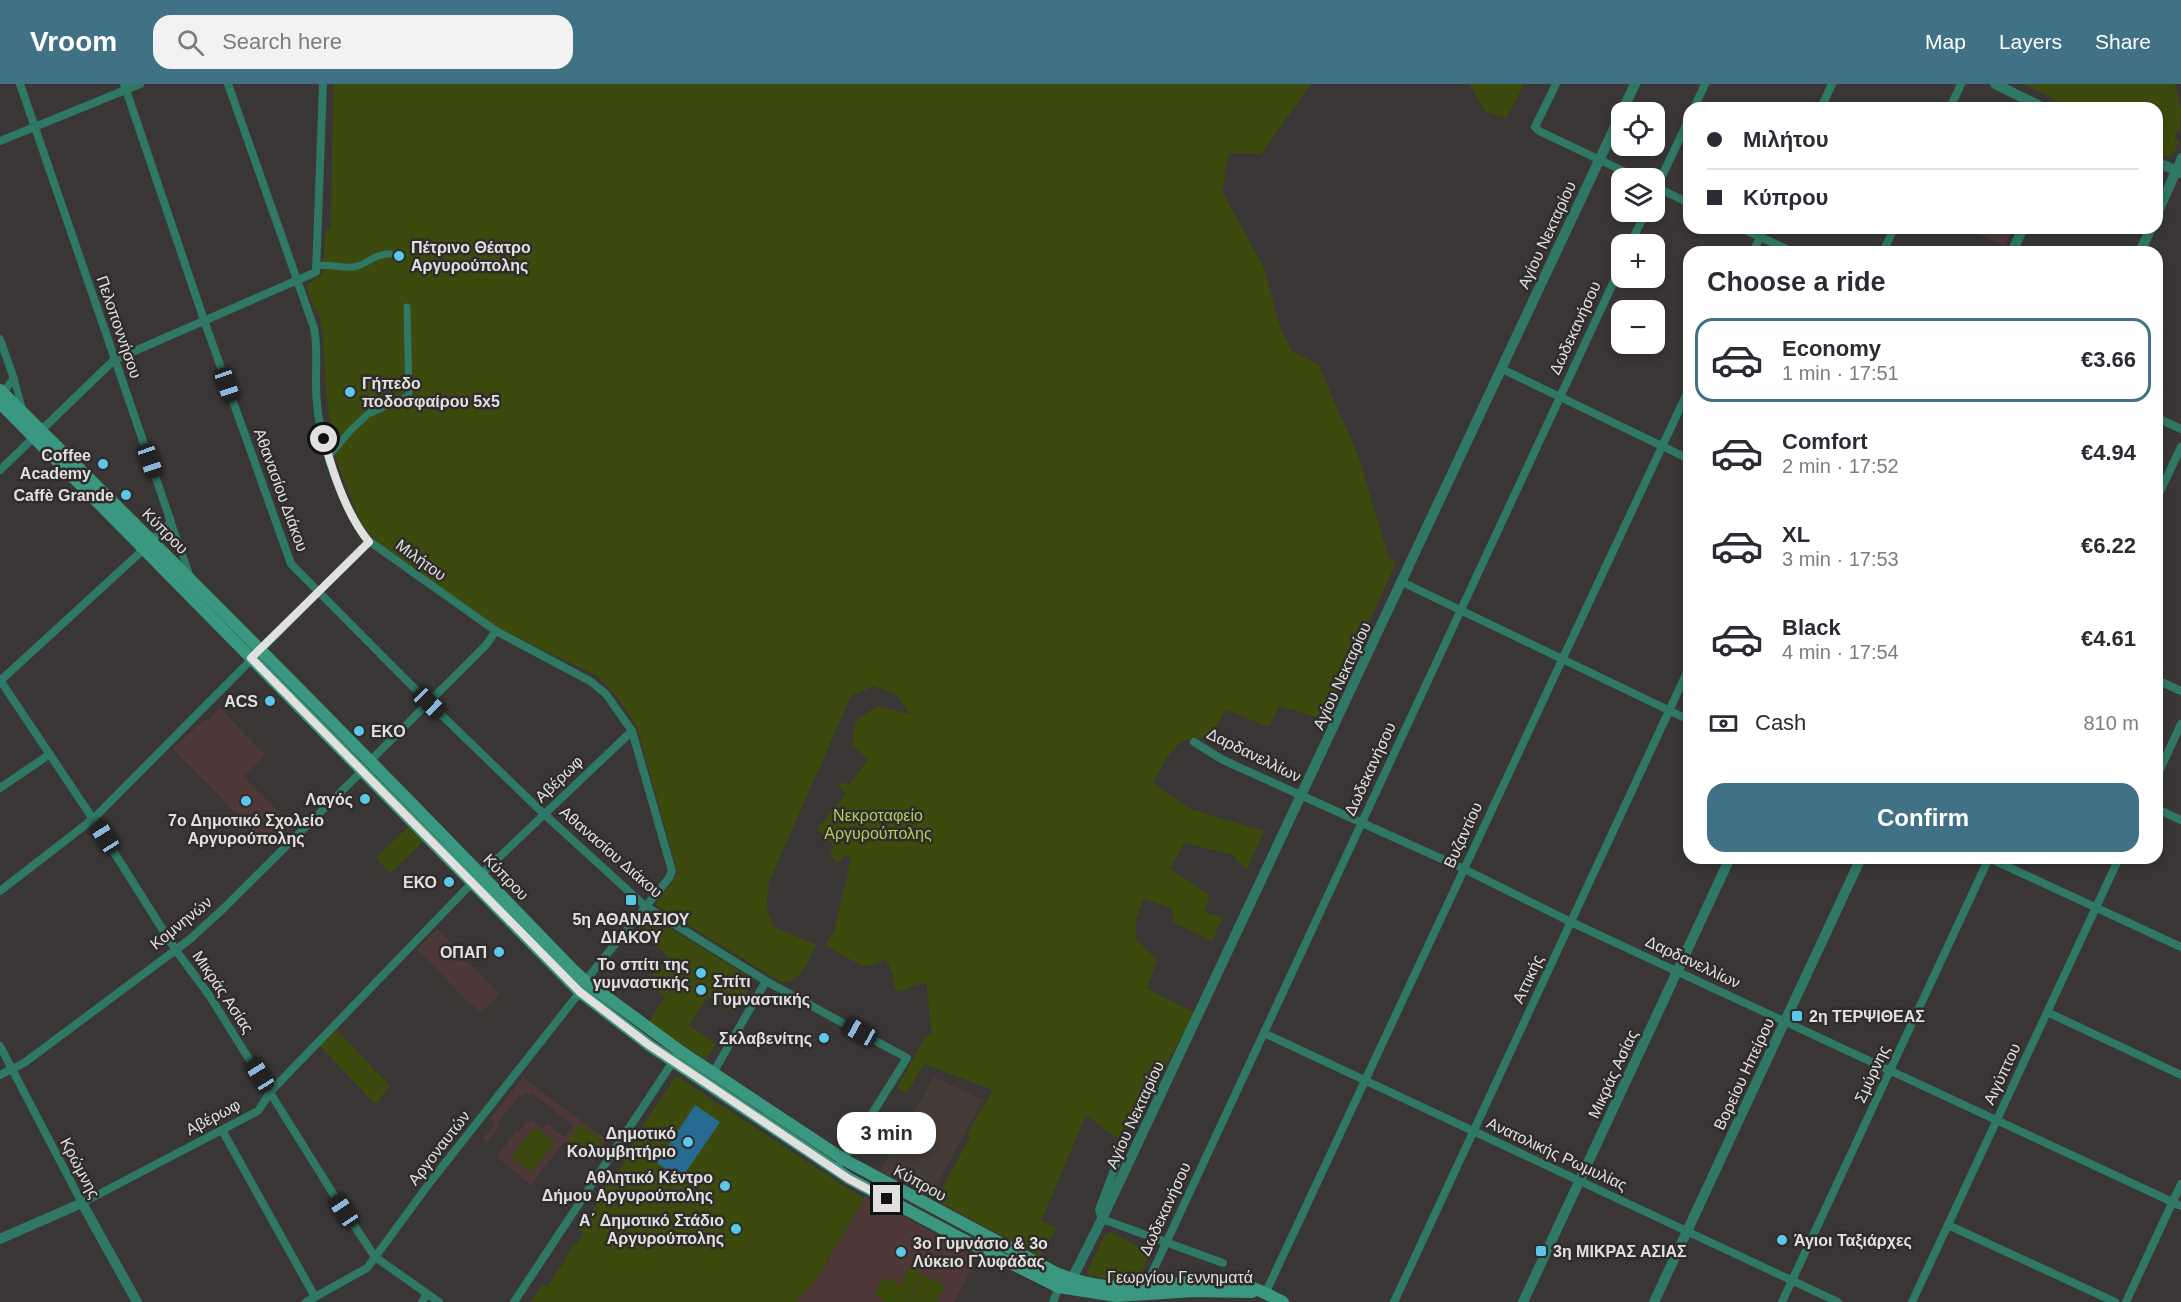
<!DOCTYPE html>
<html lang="en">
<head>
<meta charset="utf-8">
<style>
	:root { --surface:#fff; --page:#f2f2f3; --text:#2b2b33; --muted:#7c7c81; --line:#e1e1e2; --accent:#417184 }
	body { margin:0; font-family:Helvetica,sans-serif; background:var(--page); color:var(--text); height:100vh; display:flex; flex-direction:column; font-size:22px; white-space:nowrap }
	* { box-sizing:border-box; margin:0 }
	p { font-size:20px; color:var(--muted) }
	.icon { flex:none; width:33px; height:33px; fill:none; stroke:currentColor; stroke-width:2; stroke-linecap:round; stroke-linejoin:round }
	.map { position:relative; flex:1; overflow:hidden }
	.panel { position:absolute; left:1683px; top:162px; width:480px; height:618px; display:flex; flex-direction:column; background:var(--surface); border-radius:18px; box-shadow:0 3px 9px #0003 }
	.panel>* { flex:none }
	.guide { position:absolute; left:1683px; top:18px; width:480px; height:132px; border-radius:18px; box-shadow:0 3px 9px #0003; display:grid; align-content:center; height:132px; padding:0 24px; background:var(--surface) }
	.tools { position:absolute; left:1611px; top:18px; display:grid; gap:12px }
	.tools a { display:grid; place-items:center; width:54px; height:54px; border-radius:12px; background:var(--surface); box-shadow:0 3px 9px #0003; font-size:30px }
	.end { position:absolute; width:27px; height:27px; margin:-14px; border:8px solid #e2e0df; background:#111; box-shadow:0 0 0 3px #111 }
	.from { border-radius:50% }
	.bubble { position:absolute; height:42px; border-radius:18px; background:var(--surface); box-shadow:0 3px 9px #0003; font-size:20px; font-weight:700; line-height:42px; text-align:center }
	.car { position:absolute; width:18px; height:36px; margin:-18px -9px; border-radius:8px; box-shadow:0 0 4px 2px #0007; background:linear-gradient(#222 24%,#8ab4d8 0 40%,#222 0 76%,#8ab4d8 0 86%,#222 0) }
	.guide b { display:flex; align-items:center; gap:21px; height:57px; font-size:22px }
	.guide b+b { border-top:2px solid var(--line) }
	.guide i { width:15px; height:15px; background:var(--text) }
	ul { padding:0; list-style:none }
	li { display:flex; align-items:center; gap:18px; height:84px; margin:0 12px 9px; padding:0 12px; border:3px solid transparent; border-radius:18px }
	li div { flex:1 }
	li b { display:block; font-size:22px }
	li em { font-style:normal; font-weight:700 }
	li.selected { border-color:var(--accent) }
	li>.icon { width:54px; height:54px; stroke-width:1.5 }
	h2 { padding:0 24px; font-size:27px; line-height:72px }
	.pay { display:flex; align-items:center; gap:15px; height:66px; padding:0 24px; font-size:22px }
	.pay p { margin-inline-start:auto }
	.action { display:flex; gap:12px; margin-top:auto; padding:12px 24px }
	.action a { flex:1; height:69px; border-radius:18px; background:var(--accent); color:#fff; font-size:24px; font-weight:700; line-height:69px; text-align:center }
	header { display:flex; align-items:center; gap:36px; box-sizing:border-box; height:84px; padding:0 30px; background:var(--accent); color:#fff }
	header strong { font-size:28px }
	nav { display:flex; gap:33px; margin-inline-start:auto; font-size:21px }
	.search { width:420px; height:54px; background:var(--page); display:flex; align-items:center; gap:15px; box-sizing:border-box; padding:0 21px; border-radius:18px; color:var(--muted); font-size:22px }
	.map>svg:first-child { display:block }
	.built { fill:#453c37 }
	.education { fill:#4e3938 }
	.green { fill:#3c4a0d }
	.water { fill:#276b92 }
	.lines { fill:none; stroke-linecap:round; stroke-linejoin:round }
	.pedestrian { stroke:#2f7866; stroke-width:7 }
	.minor { stroke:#2f7866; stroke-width:8 }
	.tertiary { stroke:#2f7866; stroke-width:10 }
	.secondary { stroke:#3a9881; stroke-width:12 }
	.route { stroke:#e2e0df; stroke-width:8 }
	.poi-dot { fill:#5cc7e8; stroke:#2f2c2b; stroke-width:2 }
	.labels { text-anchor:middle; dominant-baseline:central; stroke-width:5; stroke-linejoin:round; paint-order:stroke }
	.street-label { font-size:16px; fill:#e2e0df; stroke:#2f2c2b }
	.poi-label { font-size:16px; font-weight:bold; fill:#e2e0df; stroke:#2f2c2b; text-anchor:end }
	.park-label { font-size:16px; fill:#afcd5b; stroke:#2f2c2b }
</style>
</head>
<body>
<header>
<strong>Vroom</strong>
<div class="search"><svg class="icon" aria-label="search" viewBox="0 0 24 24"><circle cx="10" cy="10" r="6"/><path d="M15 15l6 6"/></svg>Search here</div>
<nav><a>Map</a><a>Layers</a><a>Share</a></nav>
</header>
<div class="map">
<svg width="2181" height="1218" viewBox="0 0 2181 1218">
	<rect width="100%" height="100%" fill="#393635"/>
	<polygon class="built" points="934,993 983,1016 930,1113 880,1087"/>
	<g class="education">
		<polygon points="1966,144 2013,144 2004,162"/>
		<polygon points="220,624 265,671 243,692 293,742 270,764 173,665 197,642 204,636 209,636"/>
		<polygon points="437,845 500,911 481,928 469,919 417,865"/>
		<polygon points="523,994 607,1056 592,1078 564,1058 531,1101 497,1073 517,1046 519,1048 526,1038 532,1036 543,1045 547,1040 564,1053 573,1041 532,1009 530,1012 526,1009 523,1012 520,1011 498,1038 501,1041 487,1058 483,1055 495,1039 490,1034"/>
		<polygon points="865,1112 978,1173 954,1218 797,1218 807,1205 809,1206 828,1178 834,1164"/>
	</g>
	<g class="green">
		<path d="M333 0H1311L1261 70 1229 69 1222 107 1264 184 1280 243 1292 267 1318 280 1358 371 1389 474 1396 479 1325 636 1279 622 1269 643 1226 626 1208 655C1175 648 1166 676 1153 699L1190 725 1264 747 1247 786 1231 770 1184 759 1170 785 1210 811 1204 828 1223 833 1212 857 1173 838 1172 824 1143 815 1136 836V855L1157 876 1147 905 1196 929 1121 1057 1086 1031 1041 1137 1056 1144 1040 1173 936 1116 970 1053 967 1050 993 1006 924 980 907 1009 897 1004 925 953 932 951 926 899 912 902 901 908 896 905 892 897 895 896 886 875 869 882 866 881 864 883 825 861 834 848 851 775 845 771 838 779 829 769 834 763 817 745 846 710 839 703 843 698 849 701 868 676 853 661V648L857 635 878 622 910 630 897 611 874 602 851 612 769 798 766 823 774 843 817 861C808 876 802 899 781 898L655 821 678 789 637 644 618 614 598 592 499 545 375 456 361 440 330 360 334 359C330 336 326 313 325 289 323 266 325 246 317 224L314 225 306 201 322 191 326 146 331 145Z"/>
		<polygon points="1469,0 1524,0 1507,34 1486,28"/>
		<polygon points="2023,0 2175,0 2181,24 2180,47 2177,46 2175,54 2179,56 2175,68 2168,73 2157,69 2157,24 2060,24 2052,20 2055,15"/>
		<polygon points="408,743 423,758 390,789 376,774"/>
		<polygon points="649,831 754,896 734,929 708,912 689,941 716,960 705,976 649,938 665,913 647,900 667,871 637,846"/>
		<polygon points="334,943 390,1002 375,1020 317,959"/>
		<path d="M676 992 864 1115C845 1145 829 1177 809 1206L807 1205 797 1218H531L542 1201 547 1203 566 1175 565 1174 574 1160 576 1161 583 1150 579 1146 605 1107 604 1105 609 1097 612 1098 625 1077 622 1073Z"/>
		<polygon points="580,1040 603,1057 592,1073 568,1056"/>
		<polygon points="535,1043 555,1058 531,1088 511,1073"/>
		<polygon points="1111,1148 1150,1169 1139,1195 1113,1196 1086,1190 1104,1152"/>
		<polygon points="909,1183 922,1189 908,1218 887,1218 874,1212 883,1193 900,1201"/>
		<polygon points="923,1191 946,1202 937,1218 909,1218"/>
	</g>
	<polygon class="water" points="695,1021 720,1038 681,1095 657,1079"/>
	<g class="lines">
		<g class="pedestrian">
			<path d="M317 182C331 179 341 185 353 183 367 181 375 169 390 170"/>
			<polyline points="14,295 23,327"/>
			<polyline points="372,328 372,314"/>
			<polyline points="329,372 350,347 368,330 409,312 407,223"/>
			<polyline points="171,438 190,492"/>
		</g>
		<g class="minor">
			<polyline points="20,0 171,438 152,456"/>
			<polyline points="124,0 204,236 291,480 429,619 544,730 645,822 766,897 907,974 841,1079"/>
			<path d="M228 0 314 244C319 268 314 294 317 319 320 359 343 427 369 457L496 547 590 597 606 610 632 647 672 787 669 794 585 897"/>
			<polyline points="1556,0 1535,43 1539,47 1638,94"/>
			<polyline points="1694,24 1705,0"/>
			<polyline points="1821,24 1832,0"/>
			<polyline points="1950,24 1961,0"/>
			<polyline points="0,57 140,0"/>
			<polyline points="2176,87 2181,73"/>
			<polyline points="1654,102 1689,119"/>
			<polyline points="1654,109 1689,35"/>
			<polyline points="1741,144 1793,168"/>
			<polyline points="1630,160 1646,128"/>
			<polyline points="1753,168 1764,144"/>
			<polyline points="1883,168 1894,144"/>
			<polyline points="0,255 14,295 2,309"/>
			<polyline points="1502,285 1689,375"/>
			<polyline points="2157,334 2181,345"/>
			<polyline points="0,386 114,276 316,188 323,0"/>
			<polyline points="2157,414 2181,363"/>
			<polyline points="1402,498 1689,636"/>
			<polyline points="0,596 93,735 175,865 209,911 334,1111 375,1173 439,1218"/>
			<polyline points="2157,596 2181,607"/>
			<polyline points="0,597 144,465"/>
			<polyline points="1194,658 1223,676 1464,785 1571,838 2181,1122"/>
			<polyline points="370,677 486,561 496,547"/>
			<polyline points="2157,692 2181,640"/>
			<polyline points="0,704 50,670"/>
			<polyline points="2157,725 2181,736"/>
			<polyline points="1989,774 2181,863"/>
			<polyline points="0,807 93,735 369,457"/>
			<polyline points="2047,928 2181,991"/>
			<polyline points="1264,949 1838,1218"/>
			<polyline points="0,962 82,1119 258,1027 271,1007 471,800 632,647"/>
			<polyline points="713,989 766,897"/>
			<polyline points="0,991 24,979 189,856 223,825 362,687"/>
			<polyline points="222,1046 315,1213"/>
			<polyline points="1124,1059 1099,1126 1102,1135 1223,1179"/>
			<polyline points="1948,1141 2115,1218"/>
			<polyline points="1146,1202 1622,180"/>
			<polyline points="1265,1210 1689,305"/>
			<polyline points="306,1218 367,1184 431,1097 580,908"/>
			<polyline points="422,1218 427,1210"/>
			<polyline points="514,1218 676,973"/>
			<polyline points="1053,1218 1059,1203"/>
			<polyline points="1394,1218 1689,584"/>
			<polyline points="1782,1218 1989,774"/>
			<polyline points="1912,1218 2119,774"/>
			<polyline points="2126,1218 2181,1100"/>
		</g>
		<g class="tertiary">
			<polyline points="1995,0 2044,24"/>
			<polyline points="2157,78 2181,89"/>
			<polyline points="2157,130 2176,87"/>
			<polyline points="2012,168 2023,144"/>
			<polyline points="2140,168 2151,144"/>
			<polyline points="0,1155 82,1119 137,1218"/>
			<polyline points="1065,1199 1072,1195 1102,1135 1635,0"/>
			<polyline points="1523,1218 1730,774"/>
			<polyline points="1654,1218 1861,774"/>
		</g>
		<g class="secondary">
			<path d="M0 306C193 497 384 689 572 885L585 897 680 967 843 1075 1058 1190C1077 1197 1099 1203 1121 1203 1162 1204 1203 1191 1245 1201 1258 1205 1271 1212 1283 1218"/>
			<polyline points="0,319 580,908 649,961 850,1095 960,1154 1059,1203 1116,1212 1194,1207 1252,1208"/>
		</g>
	</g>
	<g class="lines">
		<path class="route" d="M324 355C333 390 346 430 369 458L251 574 580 908 649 961 691 989 849 1095 887 1115"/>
	</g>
	<g class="poi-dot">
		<circle cx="399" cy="172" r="6"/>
		<circle cx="350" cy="308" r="6"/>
		<circle cx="103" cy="380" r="6"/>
		<circle cx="126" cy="411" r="6"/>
		<circle cx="270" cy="617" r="6"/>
		<circle cx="359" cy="647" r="6"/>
		<circle cx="365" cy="715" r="6"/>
		<circle cx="246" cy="717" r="6"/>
		<circle cx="449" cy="798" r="6"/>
		<rect x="625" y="810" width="12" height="12" rx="3"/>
		<circle cx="499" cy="868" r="6"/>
		<circle cx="701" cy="889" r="6"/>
		<circle cx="701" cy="906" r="6"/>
		<rect x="1791" y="926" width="12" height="12" rx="3"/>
		<circle cx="824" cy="954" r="6"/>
		<circle cx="688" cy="1058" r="6"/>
		<circle cx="725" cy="1102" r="6"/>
		<circle cx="736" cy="1145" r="6"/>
		<circle cx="1782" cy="1156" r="6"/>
		<rect x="1535" y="1161" width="12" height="12" rx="3"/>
		<circle cx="901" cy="1168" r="6"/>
	</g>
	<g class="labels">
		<g class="street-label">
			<text transform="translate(1547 151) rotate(-65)">Αγίου Νεκταρίου</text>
			<text transform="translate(119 243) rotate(71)">Πελοποννήσου</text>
			<text transform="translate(1575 244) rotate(-65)">Δωδεκανήσου</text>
			<text transform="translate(281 406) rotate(70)">Αθανασίου Διάκου</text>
			<text transform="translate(165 447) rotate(45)">Κύπρου</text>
			<text transform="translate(421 476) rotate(36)">Μιλήτου</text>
			<text transform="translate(1342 592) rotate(-65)">Αγίου Νεκταρίου</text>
			<text transform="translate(1254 671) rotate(26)">Δαρδανελλίων</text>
			<text transform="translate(1370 685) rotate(-65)">Δωδεκανήσου</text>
			<text transform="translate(559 695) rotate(-44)">Αβέρωφ</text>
			<text transform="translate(1463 751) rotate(-65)">Βυζαντίου</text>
			<text transform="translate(611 768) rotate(41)">Αθανασίου Διάκου</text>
			<text transform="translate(506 793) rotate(46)">Κύπρου</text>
			<text transform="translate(181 839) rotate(-39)">Κομνηνών</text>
			<text transform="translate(1693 878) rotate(25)">Δαρδανελλίων</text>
			<text transform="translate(1528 895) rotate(-65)">Αττικής</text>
			<text transform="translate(223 908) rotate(56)">Μικράς Ασίας</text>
			<text transform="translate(1613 990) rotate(-65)">Μικράς Ασίας</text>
			<text transform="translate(1744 990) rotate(-65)">Βορείου Ηπείρου</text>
			<text transform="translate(1872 990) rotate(-65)">Σμύρνης</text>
			<text transform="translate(2002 990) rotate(-65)">Αιγύπτου</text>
			<text transform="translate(1135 1031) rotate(-65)">Αγίου Νεκταρίου</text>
			<text transform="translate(213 1033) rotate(-28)">Αβέρωφ</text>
			<text transform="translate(439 1064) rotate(-52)">Αργοναυτών</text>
			<text transform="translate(1557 1070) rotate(25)">Ανατολικής Ρωμυλίας</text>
			<text transform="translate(80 1084) rotate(62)">Κρώμνης</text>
			<text transform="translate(920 1099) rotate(29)">Κύπρου</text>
			<text transform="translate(1165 1125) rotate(-65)">Δωδεκανήσου</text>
			<text x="1180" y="1193">Γεωργίου Γεννηματά</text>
		</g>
		<g class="poi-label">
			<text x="411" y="163" text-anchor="start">Πέτρινο Θέατρο<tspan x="411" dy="18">Αργυρούπολης</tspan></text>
			<text x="362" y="299" text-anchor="start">Γήπεδο<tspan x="362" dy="18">ποδοσφαίρου 5x5</tspan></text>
			<text x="91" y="371">Coffee<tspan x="91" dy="18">Academy</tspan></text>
			<text x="114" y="411">Caffè Grande</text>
			<text x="258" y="617">ACS</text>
			<text x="371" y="647" text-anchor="start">EKO</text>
			<text x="353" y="715">Λαγός</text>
			<text x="246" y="736" text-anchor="middle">7ο Δημοτικό Σχολείο<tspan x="246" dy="18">Αργυρούπολης</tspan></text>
			<text x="437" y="798">ΕΚΟ</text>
			<text x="631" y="835" text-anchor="middle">5η ΑΘΑΝΑΣΙΟΥ<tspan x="631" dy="18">ΔΙΑΚΟΥ</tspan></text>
			<text x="487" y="868">ΟΠΑΠ</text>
			<text x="689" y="880">Το σπίτι της<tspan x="689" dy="18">γυμναστικής</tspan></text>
			<text x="713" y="897" text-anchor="start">Σπίτι<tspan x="713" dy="18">Γυμναστικής</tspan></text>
			<text x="1809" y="932" text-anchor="start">2η ΤΕΡΨΙΘΕΑΣ</text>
			<text x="812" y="954">Σκλαβενίτης</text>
			<text x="676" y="1049">Δημοτικό<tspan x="676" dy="18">Κολυμβητήριο</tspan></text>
			<text x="713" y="1093">Αθλητικό Κέντρο<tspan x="713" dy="18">Δήμου Αργυρούπολης</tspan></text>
			<text x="724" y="1136">Α΄ Δημοτικό Στάδιο<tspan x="724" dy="18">Αργυρούπολης</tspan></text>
			<text x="1794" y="1156" text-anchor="start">Άγιοι Ταξιάρχες</text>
			<text x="913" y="1159" text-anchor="start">3ο Γυμνάσιο &amp; 3ο<tspan x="913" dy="18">Λύκειο Γλυφάδας</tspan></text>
			<text x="1553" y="1167" text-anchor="start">3η ΜΙΚΡΑΣ ΑΣΙΑΣ</text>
		</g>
		<g class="park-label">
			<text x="878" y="731">Νεκροταφείο<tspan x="878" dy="18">Αργυρούπολης</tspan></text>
		</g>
	</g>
</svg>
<div class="tools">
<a><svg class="icon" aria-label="locate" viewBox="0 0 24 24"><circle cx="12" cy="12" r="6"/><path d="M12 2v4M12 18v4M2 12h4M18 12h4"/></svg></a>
<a><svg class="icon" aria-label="layers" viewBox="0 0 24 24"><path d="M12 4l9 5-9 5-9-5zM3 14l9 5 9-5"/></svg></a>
<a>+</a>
<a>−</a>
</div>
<i class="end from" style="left:324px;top:355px"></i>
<i class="end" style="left:887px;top:1115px"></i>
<div class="bubble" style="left:837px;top:1028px;width:99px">3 min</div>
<i class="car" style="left:227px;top:301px;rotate:161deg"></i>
<i class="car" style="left:150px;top:377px;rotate:161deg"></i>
<i class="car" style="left:429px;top:619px;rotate:134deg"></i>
<i class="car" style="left:105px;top:753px;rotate:328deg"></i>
<i class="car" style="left:860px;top:948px;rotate:299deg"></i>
<i class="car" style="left:260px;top:991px;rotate:328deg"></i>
<i class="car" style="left:344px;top:1127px;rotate:326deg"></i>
<div class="guide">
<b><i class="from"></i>Μιλήτου</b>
<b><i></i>Κύπρου</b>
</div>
<section class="panel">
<h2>Choose a ride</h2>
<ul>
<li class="selected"><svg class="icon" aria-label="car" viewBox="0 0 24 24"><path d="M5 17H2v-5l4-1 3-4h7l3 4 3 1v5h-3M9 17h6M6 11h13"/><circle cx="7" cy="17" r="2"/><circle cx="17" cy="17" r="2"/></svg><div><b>Economy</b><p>1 min · 17:51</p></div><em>€3.66</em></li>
<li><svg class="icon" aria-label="car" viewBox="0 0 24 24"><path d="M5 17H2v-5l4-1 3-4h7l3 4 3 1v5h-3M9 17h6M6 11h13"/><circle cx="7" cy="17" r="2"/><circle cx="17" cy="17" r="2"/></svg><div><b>Comfort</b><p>2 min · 17:52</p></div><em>€4.94</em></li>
<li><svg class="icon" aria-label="car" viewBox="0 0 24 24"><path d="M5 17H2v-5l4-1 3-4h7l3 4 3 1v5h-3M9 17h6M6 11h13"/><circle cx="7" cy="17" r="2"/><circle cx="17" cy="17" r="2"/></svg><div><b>XL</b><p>3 min · 17:53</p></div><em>€6.22</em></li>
<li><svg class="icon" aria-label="car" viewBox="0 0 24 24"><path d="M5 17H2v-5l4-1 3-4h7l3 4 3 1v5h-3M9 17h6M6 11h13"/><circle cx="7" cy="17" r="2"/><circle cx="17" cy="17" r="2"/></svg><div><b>Black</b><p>4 min · 17:54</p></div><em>€4.61</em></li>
</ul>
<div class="pay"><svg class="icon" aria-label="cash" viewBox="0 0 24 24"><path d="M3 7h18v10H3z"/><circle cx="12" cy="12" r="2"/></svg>Cash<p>810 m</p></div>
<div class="action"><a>Confirm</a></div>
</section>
</div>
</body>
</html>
